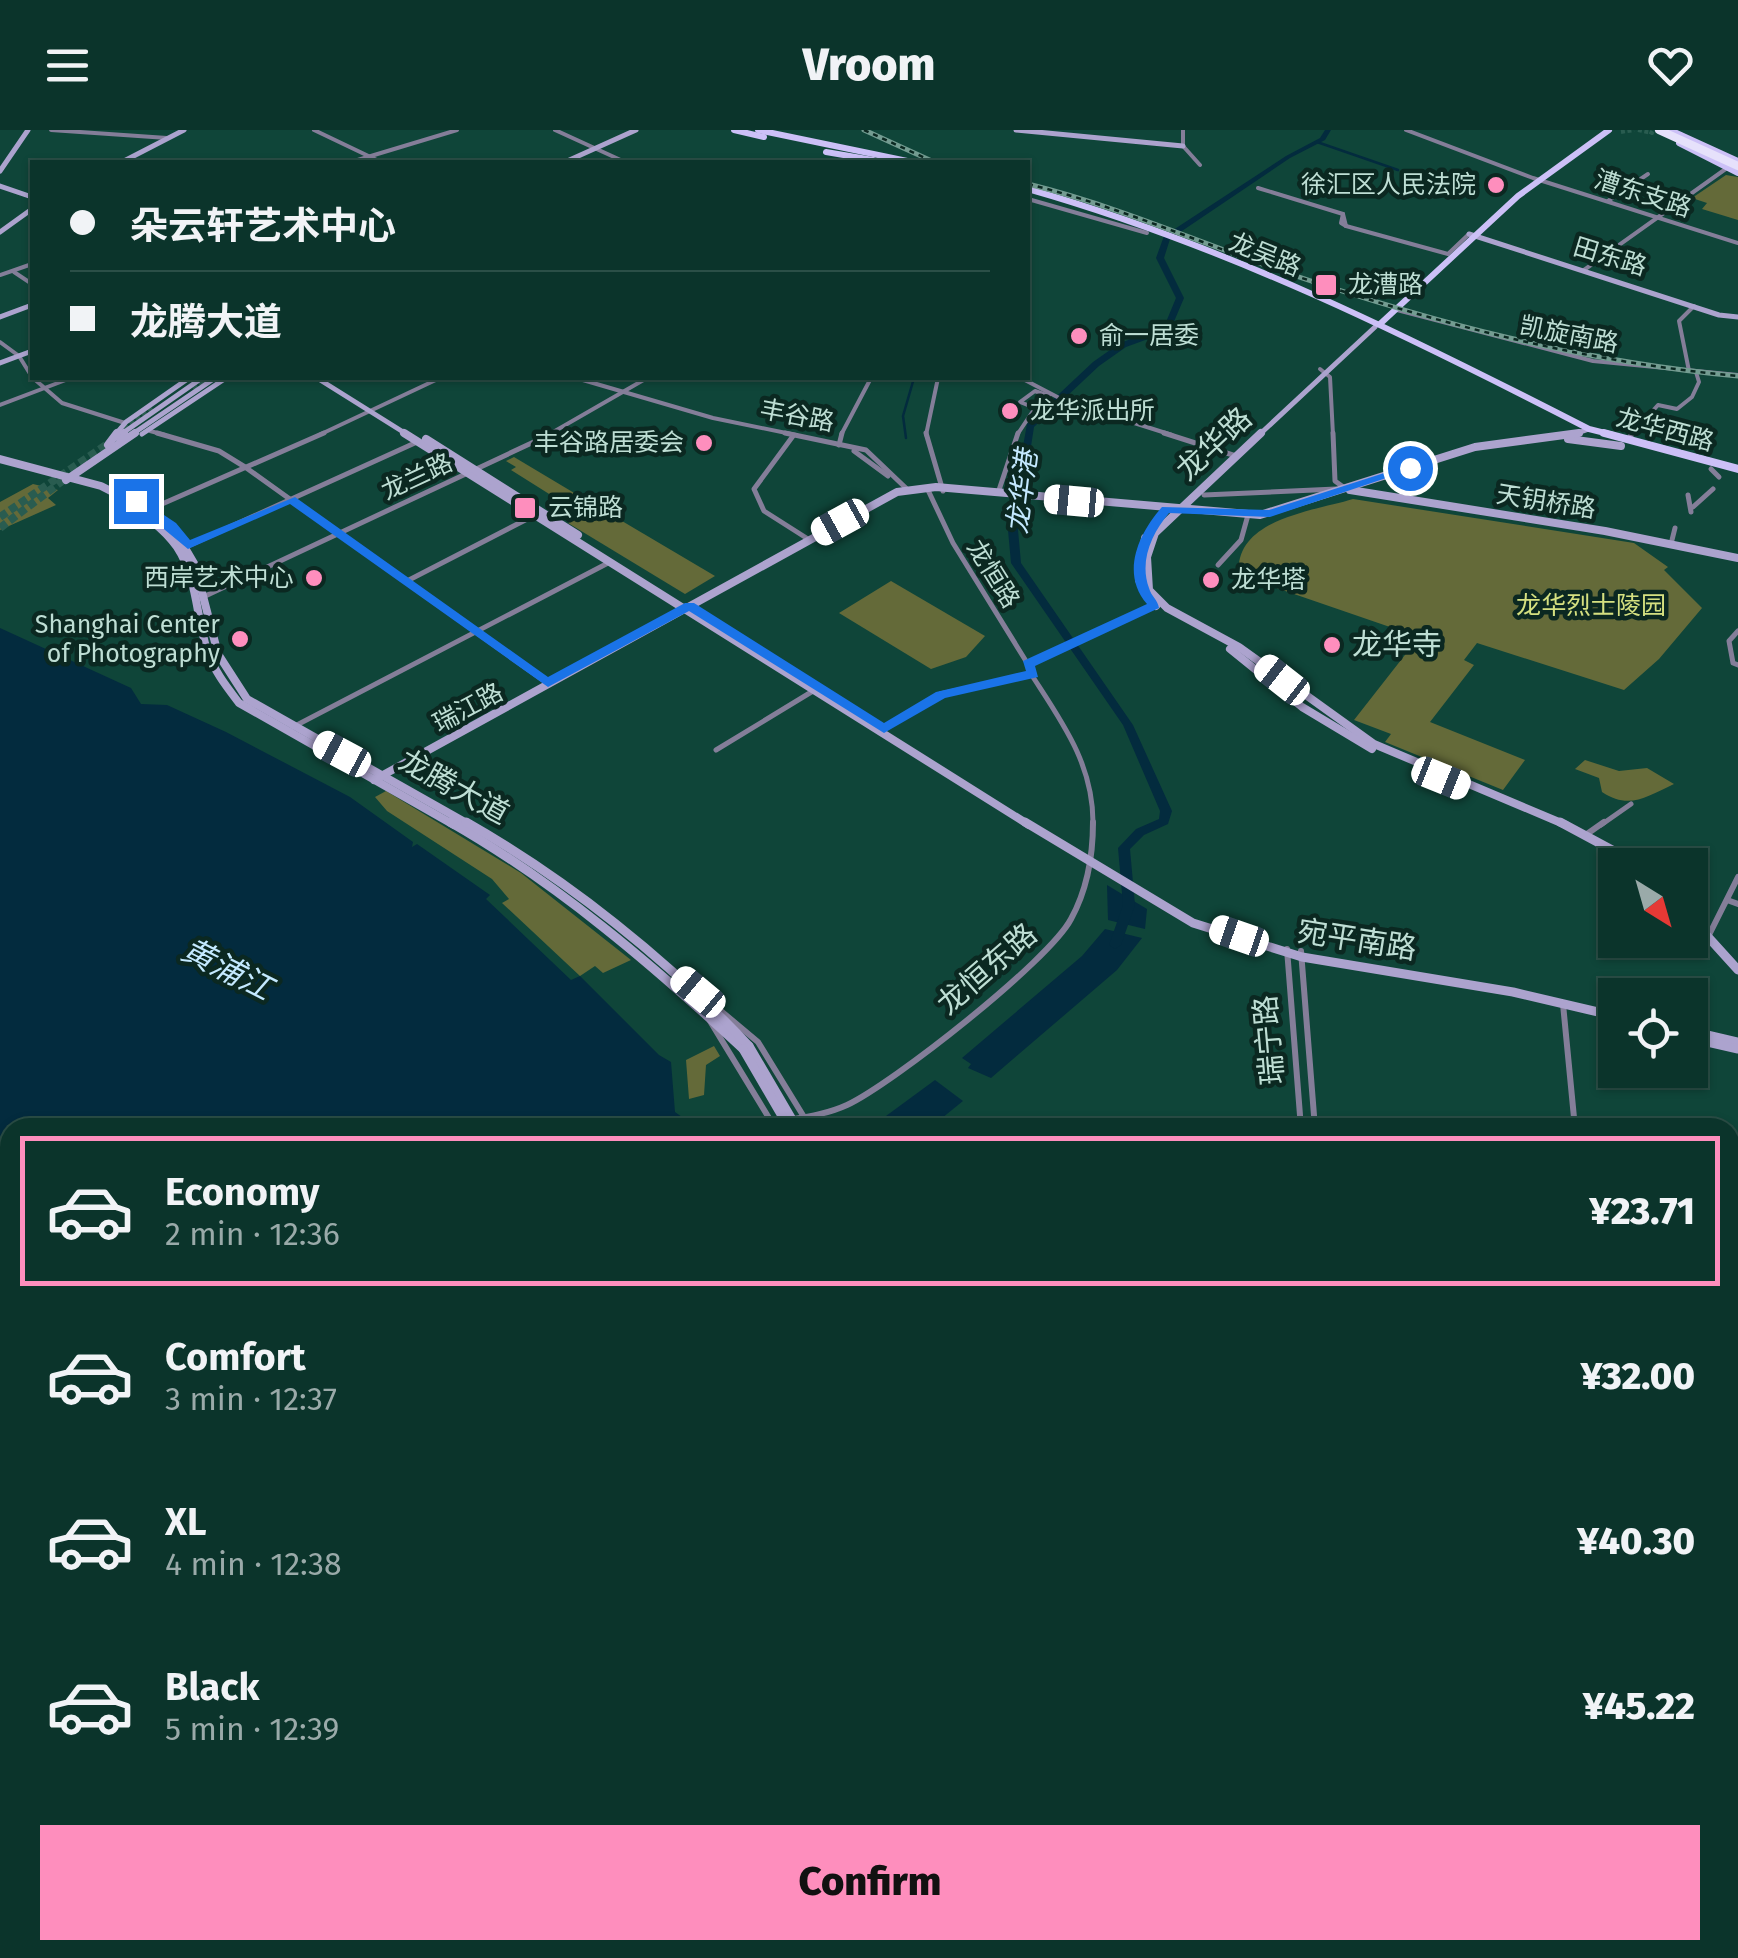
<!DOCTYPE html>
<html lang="en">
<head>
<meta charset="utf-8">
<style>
	:root { --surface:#0b342b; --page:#143c33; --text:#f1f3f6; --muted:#9aaaa9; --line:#2b4f47; --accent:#fe8ebd }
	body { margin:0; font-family:"Fira Sans","Noto Sans SC",sans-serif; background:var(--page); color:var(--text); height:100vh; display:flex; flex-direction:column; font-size:38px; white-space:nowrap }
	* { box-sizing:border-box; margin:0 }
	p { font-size:32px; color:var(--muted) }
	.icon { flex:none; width:55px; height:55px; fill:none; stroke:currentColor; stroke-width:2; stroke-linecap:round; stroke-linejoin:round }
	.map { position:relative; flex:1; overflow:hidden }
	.details { position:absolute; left:0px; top:988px; width:1740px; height:842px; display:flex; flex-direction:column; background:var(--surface); border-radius:30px 30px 0 0; box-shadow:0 2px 8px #0004,0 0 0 2px var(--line) }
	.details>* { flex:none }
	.guide { position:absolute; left:30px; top:30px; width:1000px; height:220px; border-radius:0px; box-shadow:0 2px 8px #0004,0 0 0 2px var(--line); display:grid; align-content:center; height:220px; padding:0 40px; background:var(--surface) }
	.needle { width:65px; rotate:143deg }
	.fabs { position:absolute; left:1598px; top:718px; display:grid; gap:20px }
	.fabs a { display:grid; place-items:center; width:110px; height:110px; border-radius:0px; background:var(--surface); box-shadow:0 2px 8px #0004,0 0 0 2px var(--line); font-size:50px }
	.end { position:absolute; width:45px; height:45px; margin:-22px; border:12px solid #1a73e8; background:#fff; box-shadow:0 0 0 5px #fff }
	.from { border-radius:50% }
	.car { position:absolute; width:30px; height:60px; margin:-30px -15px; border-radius:12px; box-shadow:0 0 8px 2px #0007; background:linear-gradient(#fff 24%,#345 0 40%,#fff 0 76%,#345 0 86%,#fff 0) }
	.guide b { display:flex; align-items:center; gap:35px; height:95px; font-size:38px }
	.guide b+b { border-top:2px solid var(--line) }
	.guide i { width:25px; height:25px; background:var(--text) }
	ul { padding:18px 0 0; list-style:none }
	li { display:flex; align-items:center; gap:30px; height:150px; margin:0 20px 15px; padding:0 20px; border:5px solid transparent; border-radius:0px }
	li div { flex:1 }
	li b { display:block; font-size:38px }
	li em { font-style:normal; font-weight:800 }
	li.selected { border-color:var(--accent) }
	li>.icon { width:90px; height:90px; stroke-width:1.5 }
	.primary-button { display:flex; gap:20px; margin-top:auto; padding:20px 40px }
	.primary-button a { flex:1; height:115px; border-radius:0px; background:var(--accent); color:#111; font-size:40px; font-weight:800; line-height:115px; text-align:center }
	header { display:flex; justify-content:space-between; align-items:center; height:130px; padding:0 40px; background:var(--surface); font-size:45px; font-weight:800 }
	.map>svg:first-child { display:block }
	.green { fill:#646a39 }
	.water { fill:#032b3e }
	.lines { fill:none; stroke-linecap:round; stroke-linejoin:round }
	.stream { stroke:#032b3e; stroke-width:2.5 }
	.river { fill:#032b3e; fill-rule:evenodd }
	.street-tunnel { stroke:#295c50; stroke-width:4; stroke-dasharray:4 2.5; stroke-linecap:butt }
	.secondary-tunnel-far1 { stroke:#295c50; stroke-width:5; stroke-dasharray:5 2.5; stroke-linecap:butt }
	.secondary-tunnel { stroke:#295c50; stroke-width:8; stroke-dasharray:8 4; stroke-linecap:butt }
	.primary-tunnel { stroke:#295c50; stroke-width:12; stroke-dasharray:12 6; stroke-linecap:butt }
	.street-far3 { stroke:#847e99; stroke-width:4 }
	.street-far2 { stroke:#847e99; stroke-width:5 }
	.street-far1 { stroke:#847e99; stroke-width:6 }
	.street { stroke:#847e99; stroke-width:8 }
	.secondary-far3 { stroke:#aca3ce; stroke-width:5 }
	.secondary-far2 { stroke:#aca3ce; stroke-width:8 }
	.secondary-far1 { stroke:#aca3ce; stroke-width:9 }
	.secondary { stroke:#aca3ce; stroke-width:11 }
	.primary-far2 { stroke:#ccc0f7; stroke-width:6 }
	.primary-far1 { stroke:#ccc0f7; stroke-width:8 }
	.primary { stroke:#ccc0f7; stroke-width:12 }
	.highway { stroke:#e6e1fb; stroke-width:8 }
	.rail-casing { stroke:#739c91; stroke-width:5 }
	.rail { stroke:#0b2821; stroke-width:2.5; stroke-dasharray:5; stroke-linecap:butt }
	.secondary-bridge { stroke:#aca3ce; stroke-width:9 }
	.route { fill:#1a73e8 }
	.poi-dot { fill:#fe8ebd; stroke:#0b2821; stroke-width:4 }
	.labels { text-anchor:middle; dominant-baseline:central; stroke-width:9; stroke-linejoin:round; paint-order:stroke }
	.far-poi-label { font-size:25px; fill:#beded4; stroke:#0b2821; text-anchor:start }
	.far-street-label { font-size:25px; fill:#beded4; stroke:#0b2821 }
	.far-park-label { font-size:25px; fill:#d5e080; stroke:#0b2821 }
	.far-water-label { font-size:28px; font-style:italic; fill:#c4e9ff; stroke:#0b2821 }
	.street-label { font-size:30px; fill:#beded4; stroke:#0b2821 }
	.poi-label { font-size:30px; fill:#beded4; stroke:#0b2821; text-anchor:start }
	.water-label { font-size:32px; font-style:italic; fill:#c4e9ff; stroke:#0b2821 }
</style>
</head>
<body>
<header><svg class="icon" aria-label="menu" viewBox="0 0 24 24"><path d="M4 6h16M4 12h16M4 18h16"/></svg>Vroom<svg class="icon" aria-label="heart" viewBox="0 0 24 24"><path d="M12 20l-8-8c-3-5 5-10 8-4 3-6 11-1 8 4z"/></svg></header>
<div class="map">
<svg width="1738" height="1828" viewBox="0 0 1738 1828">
	<rect width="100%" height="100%" fill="#0f4539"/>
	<g class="green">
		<polygon points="1726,45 1738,47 1738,90 1702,79 1707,73 1692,68"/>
		<polygon points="514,327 596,376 581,384 511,340 516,337 506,331"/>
		<polygon points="33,354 58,360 48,368 56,375 0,400 0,372"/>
		<path d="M1353 369 1634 413 1668 437 1664 440 1702 478 1659 529 1624 560 1477 513 1464 530 1474 535 1430 592 1525 630 1503 660 1385 612 1391 604 1354 590 1419 507 1239 445C1233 389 1314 381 1353 369Z"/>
		<polygon points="600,378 715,446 685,464 568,393"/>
		<polygon points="891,451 985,506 966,527 931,539 839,483"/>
		<path d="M1585 630 1619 641 1647 638 1674 654C1646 667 1629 680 1602 662L1599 648 1575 639Z"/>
		<polygon points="386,661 521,743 631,830 603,843 595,836 580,846 502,773 509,769 492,749 387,681 375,667"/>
		<polygon points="714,916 720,926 706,935 704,965 689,969 686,930"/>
		<polygon points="133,1820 456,1820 454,1828 132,1828"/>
		<polygon points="911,1820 1267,1820 1267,1821 1264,1828 912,1828"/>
	</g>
	<g class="water">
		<polygon points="0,498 131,558 141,574 167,575 226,602 350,667 413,712 412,717 417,714 490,765 486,769 571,850 580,846 659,925 671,932 675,982 696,997 10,998 10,1024 0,1015"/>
		<polygon points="1107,755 1147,779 1145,799 1108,790"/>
		<polygon points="1105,799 1142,808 1117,840 991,948 968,938 971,934 962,928 1082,826"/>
		<polygon points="935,950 963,971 931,997 871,997"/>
		<polygon points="456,1820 911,1820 912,1828 454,1828"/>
	</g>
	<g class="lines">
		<g class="stream">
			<polyline points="1317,12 1398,40"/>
			<polyline points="906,308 903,286 914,248"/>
		</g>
		<polygon class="river" points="1325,0 1331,0 1325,10 1290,28 1170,109 1164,128 1184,168 1170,201 1126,217 1099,236 1034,297 1018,400 1021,433 1133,595 1172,681 1168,694 1144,705 1130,719 1135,775 1121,815 1115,819 1109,815 1123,775 1118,718 1136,699 1159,689 1160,681 1123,595 1011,433 1008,400 1027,294 1093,232 1120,213 1164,197 1176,168 1156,128 1164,106 1286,26 1320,8"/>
		<g class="street-tunnel">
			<polyline points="1638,0 1652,3 1646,0"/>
			<polyline points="1621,2 1634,0"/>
		</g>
		<g class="secondary-tunnel-far1">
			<polyline points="194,260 211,248"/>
			<polyline points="118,303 152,278"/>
		</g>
		<g class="secondary-tunnel">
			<polyline points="0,387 112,311"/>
			<polyline points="0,398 70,345"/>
		</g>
		<g class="primary-tunnel">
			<polyline points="95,1820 95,1828"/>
			<polyline points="114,1820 114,1828"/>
		</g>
		<g class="street-far3">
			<polyline points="51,0 167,8"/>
			<polyline points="314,0 381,32"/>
			<polyline points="555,0 625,32"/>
			<polyline points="1183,0 1183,16 1200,35"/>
			<polyline points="1406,0 1533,48 1738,113"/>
			<polyline points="351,32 457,0"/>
			<polyline points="1258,58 1343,84"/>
			<polyline points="1028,69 1147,103"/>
			<polyline points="1608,71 1648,44"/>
			<polyline points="1343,84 1346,96"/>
			<polyline points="1343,84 1341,93 1346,96"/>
			<polyline points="1346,96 1448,124 1469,104"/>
			<polyline points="1584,140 1727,38"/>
			<polyline points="14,142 32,154"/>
			<polyline points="0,145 32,134"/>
			<polyline points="1397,180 1593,231 1738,245"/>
			<polyline points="0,212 19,226 32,247"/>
			<polyline points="1320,239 1330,247 1333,305"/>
			<polyline points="1689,241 1679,191 1694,176"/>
			<polyline points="33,248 62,273 125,293"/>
			<polyline points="576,248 713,288 796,305"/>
			<polyline points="1021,248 1065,271 1172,305"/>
			<polygon points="1035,261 1049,266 1035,278 1020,272"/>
			<polyline points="0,275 71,248"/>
			<polyline points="150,301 165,305"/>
			<polyline points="319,305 440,248"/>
			<polyline points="548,305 647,248"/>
			<polyline points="841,305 871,248"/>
			<polyline points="926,305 938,248"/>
			<polyline points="1017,305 1035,278"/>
			<polyline points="1631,305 1658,275 1677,279 1692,267 1699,252 1696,242"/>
		</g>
		<g class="street-far2">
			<polyline points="157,303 219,321 245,337 547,553"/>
			<polyline points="785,303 866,320 909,361"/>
			<polyline points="926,303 943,361"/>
			<polyline points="1164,303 1236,326"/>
			<polyline points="1333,303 1335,351 1346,359"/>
			<polyline points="793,306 754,359 764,381 808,409"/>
			<polyline points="1627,310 1633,303"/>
			<polyline points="839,315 842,303"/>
			<polyline points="854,321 888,346"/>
			<polyline points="1711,339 1719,347"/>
			<polyline points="998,363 1018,303"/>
			<polyline points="1204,365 1336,359"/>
			<polyline points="1688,365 1691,382"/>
			<polyline points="1693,377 1713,359"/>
			<polyline points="146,381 324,303"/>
			<polyline points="1671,414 1675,398"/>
			<polyline points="188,416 417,312"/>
			<polyline points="1218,435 1241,410 1248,385"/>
			<polyline points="407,451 535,385"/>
			<polyline points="201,468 553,303"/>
			<polyline points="1738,501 1729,511 1733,533 1738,535"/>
			<polyline points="1028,534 1155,475"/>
			<path d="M1031 544C1062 592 1094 635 1093 695"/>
			<polyline points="293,597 610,432"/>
			<polyline points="879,602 940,564 1034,544 953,413 927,358"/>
			<polyline points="716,620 813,561"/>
			<polyline points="1601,695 1631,674"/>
		</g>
		<g class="street-far1">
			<polyline points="1587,704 1604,692"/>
			<polyline points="1727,770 1738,774"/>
			<polyline points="1708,807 1738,747"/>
			<polyline points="1287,819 1301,998"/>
			<polyline points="1301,821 1315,998"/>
			<polyline points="1563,874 1575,998"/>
			<polyline points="715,876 758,912 804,987"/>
			<path d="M710 891 772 993C797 988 823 986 847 975 892 954 1049 831 1071 789 1087 760 1093 725 1093 692"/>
			<polyline points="1730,1100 1738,1100"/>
		</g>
		<polyline class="street" points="0,1428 10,1418"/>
		<g class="secondary-far3">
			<polyline points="1016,0 1183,16"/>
			<polyline points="122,32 184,0"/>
			<polyline points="565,32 636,0"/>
			<polyline points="0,41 28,0"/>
			<polyline points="0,56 32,67"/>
			<polyline points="0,102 32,79"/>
			<polyline points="1469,104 1719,185 1738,187"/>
			<polyline points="0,187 32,175"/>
			<polyline points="0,233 32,221"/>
			<polyline points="317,248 408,305"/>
			<polyline points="142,304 226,248"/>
			<polyline points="115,305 126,292 189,248"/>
			<polyline points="120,305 202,248"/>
			<polyline points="131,305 215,248"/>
			<polyline points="1259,305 1375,197"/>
			<polyline points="1572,305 1589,299"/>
		</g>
		<g class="secondary-far2">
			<polyline points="404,303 1029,695"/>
			<polyline points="1261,303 1155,403 1147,427 1149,460 1167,478 1239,517 1374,614 1566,695"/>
			<polyline points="118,307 124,303"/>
			<polyline points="426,309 578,405"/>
			<polyline points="1568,309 1621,316"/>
			<polyline points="108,315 117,303"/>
			<polyline points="0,329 101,356 156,384 178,406 195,435 218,524 247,569 470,695"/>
			<polyline points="66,350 135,303"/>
			<polyline points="1350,360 1605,401 1738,428"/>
			<path d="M124 372C144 385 163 397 177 417 197 447 196 486 207 520 214 541 226 556 239 573L454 695"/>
			<polyline points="1145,408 1139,450 1156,476"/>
			<polyline points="1230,519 1302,577 1372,619"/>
			<polyline points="374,650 897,362 936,357 1260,385 1475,317 1579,303"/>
		</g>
		<g class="secondary-far1">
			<path d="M450 692C557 753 653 835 743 919"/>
			<path d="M466 692C568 750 668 830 749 916"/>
			<polyline points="1025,692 1193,793 1302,827 1513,862 1615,886"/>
			<polyline points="1560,692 1640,735"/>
			<polyline points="1690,787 1738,840"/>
			<polyline points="1690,901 1738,912"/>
			<polyline points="1690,908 1738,919"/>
		</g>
		<g class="secondary">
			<polyline points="0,1287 10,1300"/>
			<polyline points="0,1374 10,1393"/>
			<polyline points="1730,1401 1738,1401"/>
			<polyline points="1730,1412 1738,1413"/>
			<polyline points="1397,1820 1427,1828"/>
			<polyline points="1275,1828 1278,1820"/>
			<polyline points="1296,1828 1299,1820"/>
		</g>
		<g class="primary-far2">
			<polyline points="734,0 764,7"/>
			<polyline points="758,0 912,32"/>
			<polyline points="1670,0 1738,31"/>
			<polyline points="1679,13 1738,43"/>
			<polyline points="826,22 873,30"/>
			<path d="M1028 59C1225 115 1408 206 1589 299L1613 305"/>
			<polyline points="1380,194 1518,66 1609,0"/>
		</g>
		<polyline class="primary-far1" points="1604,303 1738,339"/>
		<g class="primary">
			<polyline points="0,1320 10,1336"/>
			<polyline points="0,1353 10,1370"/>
		</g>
		<polyline class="highway" points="1659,0 1738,36"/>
		<defs>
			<g id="rail">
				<polyline points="864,0 934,32"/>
				<path d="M1028 54C1117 76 1201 113 1287 143 1435 193 1582 232 1738 246"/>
			</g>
		</defs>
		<use href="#rail" class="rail-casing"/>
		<use href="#rail" class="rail"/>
		<g class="secondary-bridge">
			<polyline points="749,916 797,998"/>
			<polyline points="743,919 789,998"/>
		</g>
	</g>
	<path class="route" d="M1406 336 1416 338 1270 387 1169 383C1152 403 1139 431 1149 458 1151 466 1158 470 1159 478L1035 536 1038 547 945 568 884 603 689 481 548 557 290 374 188 419 130 371 140 369 176 393 190 410 295 367 548 547 685 473H694L884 593 936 562 1026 541 1023 531 1147 474C1120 443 1139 403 1162 377L1269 380Z"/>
	<g class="poi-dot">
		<circle cx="1496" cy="55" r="10"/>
		<rect x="1314" y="143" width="24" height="24" rx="5"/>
		<circle cx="1079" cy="206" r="10"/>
		<circle cx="1010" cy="281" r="10"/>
		<circle cx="704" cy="313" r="10"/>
		<rect x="513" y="366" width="24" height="24" rx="5"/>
		<circle cx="314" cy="448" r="10"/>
		<circle cx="1211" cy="450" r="10"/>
		<circle cx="240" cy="509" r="10"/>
		<circle cx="1332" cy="515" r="10"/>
	</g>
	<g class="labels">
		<g class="far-poi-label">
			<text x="1476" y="55" text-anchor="end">徐汇区人民法院</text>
			<text x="1348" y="155">龙漕路</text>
			<text x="1099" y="206">俞一居委</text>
			<text x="1030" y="281">龙华派出所</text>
			<text x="684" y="313" text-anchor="end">丰谷路居委会</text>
			<text x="548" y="378">云锦路</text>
			<text x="294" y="448" text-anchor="end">西岸艺术中心</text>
			<text x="1231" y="450">龙华塔</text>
			<text x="220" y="495" text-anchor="end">Shanghai Center<tspan x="220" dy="29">of Photography</tspan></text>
		</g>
		<g class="far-street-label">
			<text transform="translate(1643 64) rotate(18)">漕东支路</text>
			<text transform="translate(1265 125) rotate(22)">龙吴路</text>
			<text transform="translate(1610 127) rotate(17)">田东路</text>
			<text transform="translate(1569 205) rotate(11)">凯旋南路</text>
			<text transform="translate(797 286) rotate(11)">丰谷路</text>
			<text transform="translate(1665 300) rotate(15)">龙华西路</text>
			<text transform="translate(417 347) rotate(-25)">龙兰路</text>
			<text transform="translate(1546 372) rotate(9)">天钥桥路</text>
			<text transform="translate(993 444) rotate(58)">龙恒路</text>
			<text transform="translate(468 578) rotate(-28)">瑞江路</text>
		</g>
		<g class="far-park-label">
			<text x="1591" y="476">龙华烈士陵园</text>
		</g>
		<g class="far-water-label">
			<text transform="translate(1022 362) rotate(-83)">龙华港</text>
		</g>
		<g class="street-label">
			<text transform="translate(1214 314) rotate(-43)">龙华路</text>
			<text transform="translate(454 657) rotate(29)">龙腾大道</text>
			<text transform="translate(1357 810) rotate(9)">宛平南路</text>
			<text transform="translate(987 839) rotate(-41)">龙恒东路</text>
			<text transform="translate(1269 910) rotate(-95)">瑞宁路</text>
		</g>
		<g class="poi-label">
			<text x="1352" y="515">龙华寺</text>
		</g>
		<g class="water-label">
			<text transform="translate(227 839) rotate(27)">黄浦江</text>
		</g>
	</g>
</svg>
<div class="fabs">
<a><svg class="needle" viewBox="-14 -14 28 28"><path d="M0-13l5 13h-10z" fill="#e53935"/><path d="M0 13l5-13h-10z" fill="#9aaaa9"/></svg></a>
<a><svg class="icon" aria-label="locate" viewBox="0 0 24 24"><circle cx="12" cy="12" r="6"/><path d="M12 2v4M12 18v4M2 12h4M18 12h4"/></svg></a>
</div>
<i class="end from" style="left:1410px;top:338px"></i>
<i class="end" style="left:136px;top:371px"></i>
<i class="car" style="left:1074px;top:371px;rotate:275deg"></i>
<i class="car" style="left:840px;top:392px;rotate:241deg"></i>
<i class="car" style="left:1282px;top:550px;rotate:308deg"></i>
<i class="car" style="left:342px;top:624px;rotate:298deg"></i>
<i class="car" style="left:1441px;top:648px;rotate:112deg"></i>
<i class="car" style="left:1239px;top:806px;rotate:289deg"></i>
<i class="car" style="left:698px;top:862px;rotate:310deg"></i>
<div class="guide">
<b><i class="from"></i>朵云轩艺术中心</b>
<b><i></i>龙腾大道</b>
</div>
<section class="details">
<ul>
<li class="selected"><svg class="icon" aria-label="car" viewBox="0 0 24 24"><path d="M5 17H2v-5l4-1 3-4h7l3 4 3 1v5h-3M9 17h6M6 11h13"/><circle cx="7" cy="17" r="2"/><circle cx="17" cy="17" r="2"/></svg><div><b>Economy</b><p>2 min · 12:36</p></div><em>¥23.71</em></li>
<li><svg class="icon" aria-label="car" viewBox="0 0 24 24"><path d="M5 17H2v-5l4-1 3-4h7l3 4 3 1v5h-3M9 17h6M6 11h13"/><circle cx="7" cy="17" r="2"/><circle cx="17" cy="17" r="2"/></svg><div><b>Comfort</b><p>3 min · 12:37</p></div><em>¥32.00</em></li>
<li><svg class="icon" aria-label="car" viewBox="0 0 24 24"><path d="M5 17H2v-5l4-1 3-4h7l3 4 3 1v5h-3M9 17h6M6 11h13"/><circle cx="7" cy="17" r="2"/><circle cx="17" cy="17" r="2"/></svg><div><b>XL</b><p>4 min · 12:38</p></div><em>¥40.30</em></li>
<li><svg class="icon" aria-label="car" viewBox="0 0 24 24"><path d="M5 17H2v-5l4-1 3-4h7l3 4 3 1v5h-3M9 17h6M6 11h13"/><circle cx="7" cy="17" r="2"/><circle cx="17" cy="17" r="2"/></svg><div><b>Black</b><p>5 min · 12:39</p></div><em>¥45.22</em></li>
</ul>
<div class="primary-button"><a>Confirm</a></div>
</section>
</div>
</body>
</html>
